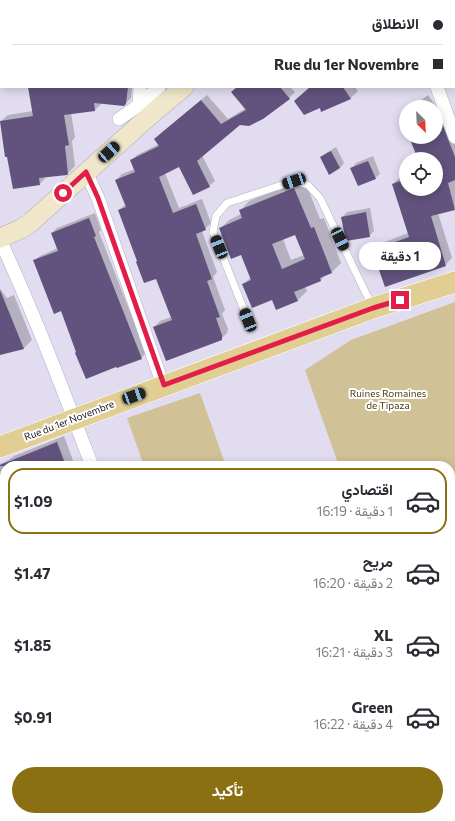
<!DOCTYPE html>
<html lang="ar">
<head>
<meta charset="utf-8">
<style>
	:root { --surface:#fff; --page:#f2f2f3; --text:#2b2b33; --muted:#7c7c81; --line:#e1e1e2; --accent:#8a7012 }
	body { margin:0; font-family:Commissioner,Vazirmatn,sans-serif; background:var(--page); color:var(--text); direction:rtl; height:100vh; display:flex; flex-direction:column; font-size:15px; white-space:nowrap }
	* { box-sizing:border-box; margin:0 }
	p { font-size:13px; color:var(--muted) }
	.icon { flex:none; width:22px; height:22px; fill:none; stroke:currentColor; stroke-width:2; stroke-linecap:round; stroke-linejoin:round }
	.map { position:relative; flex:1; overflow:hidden; direction:ltr }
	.sheet { position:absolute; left:0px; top:461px; width:455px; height:360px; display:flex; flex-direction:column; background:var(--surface); border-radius:16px 16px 0 0; box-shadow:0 2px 10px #0003; direction:rtl }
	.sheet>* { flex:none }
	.guide { position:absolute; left:0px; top:0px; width:455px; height:88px; box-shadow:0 2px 10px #0003; direction:rtl; display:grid; align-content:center; height:88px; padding:0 12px; background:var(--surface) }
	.needle { width:26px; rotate:156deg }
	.controls { position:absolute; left:399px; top:100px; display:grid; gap:8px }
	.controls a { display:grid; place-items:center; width:44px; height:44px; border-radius:50%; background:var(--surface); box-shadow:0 2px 10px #0003; font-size:20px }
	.end { position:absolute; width:18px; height:18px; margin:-9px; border:5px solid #e11d48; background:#fff; box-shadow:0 0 0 2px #fff }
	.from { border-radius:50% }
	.bubble { position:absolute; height:28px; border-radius:14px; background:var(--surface); box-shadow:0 2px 10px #0003; font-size:13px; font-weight:700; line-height:28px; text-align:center; direction:rtl }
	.car { position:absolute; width:12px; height:24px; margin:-12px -6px; border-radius:5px; box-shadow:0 0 3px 1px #0007; background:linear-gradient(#222 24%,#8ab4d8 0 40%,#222 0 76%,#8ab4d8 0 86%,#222 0) }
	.guide b { display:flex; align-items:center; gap:14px; height:38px; font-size:15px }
	.guide b+b { border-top:1px solid var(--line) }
	.guide i { width:10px; height:10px; background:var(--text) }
	ul { padding:7px 0 0; list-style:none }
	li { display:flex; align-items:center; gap:12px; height:66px; margin:0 8px 6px; padding:0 4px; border:2px solid transparent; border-radius:16px }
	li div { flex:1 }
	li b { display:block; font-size:15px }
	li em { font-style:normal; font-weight:700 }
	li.selected { border-color:var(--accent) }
	li>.icon { width:36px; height:36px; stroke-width:1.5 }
	.cta { display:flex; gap:8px; margin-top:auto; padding:8px 12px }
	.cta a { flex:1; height:46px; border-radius:24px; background:var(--accent); color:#fff; font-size:16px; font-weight:700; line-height:46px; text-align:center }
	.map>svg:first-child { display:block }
	.green { fill:#d0c296 }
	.shadow { fill:#0003; fill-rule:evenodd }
	.building { fill:#61537d; fill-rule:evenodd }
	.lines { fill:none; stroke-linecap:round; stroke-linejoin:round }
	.lane-casing { stroke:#b5b0c2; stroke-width:8 }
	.street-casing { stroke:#b5b0c2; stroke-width:14 }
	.secondary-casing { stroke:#b5b0c2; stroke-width:20 }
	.primary-casing { stroke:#fff; stroke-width:22 }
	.path { stroke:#76737f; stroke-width:2.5; stroke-dasharray:3 3; stroke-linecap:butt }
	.lane { stroke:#fff; stroke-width:7 }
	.street { stroke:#fff; stroke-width:13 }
	.secondary { stroke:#f0e6c9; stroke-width:19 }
	.primary { stroke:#e0ce92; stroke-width:21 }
	.route { stroke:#e11d48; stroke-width:5 }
	.labels { text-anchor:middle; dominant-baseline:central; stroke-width:4; stroke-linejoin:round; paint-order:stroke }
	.park-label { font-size:10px; fill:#4b3e17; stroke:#fff }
	.street-label { font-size:10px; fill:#17151c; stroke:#fff }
</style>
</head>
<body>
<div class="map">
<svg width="455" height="821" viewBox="0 0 455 821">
	<rect width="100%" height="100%" fill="#e1dcef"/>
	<g class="green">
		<polygon points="455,302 455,598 450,595 450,466 339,466 305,370 351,340"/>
		<polygon points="200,393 226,466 144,466 127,418"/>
		<polygon points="450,706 455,710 455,821 105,821 99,816 450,816"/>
		<polygon points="5,747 5,816 71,816 62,821 3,821 0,818 0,749"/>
	</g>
	<g class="shadow">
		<rect x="5" y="0" width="26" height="1"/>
		<rect x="141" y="0" width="31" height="1"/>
		<polygon points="199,0 223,0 199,1"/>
		<polygon points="351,0 375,0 376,1 352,1"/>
		<polygon points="416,0 455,0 455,82 454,82 454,1"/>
		<polygon points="29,87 100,87 102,103 95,110 71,113 75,137 72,141 75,166 68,173 47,176 40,184 0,122 8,115 33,111"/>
		<polygon points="108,87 132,87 131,98 126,103"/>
		<polygon points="238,87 290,87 295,92 289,98 262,118 240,124 202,155 215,181 209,186 180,166 165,173 179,208 202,199 211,223 205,229 202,231 217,272 213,277 225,310 222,314 228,329 227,333 221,339 154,327 160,321 171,317 156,277 138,260 119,210 126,204 116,180 122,174 135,169 131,161 137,155 159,144 161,133 207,95 228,119 246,108"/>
		<polygon points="311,87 355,87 358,91 351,98 322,110"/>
		<polygon points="428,95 438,109 444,107 455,135 455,208 438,213 452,258 445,265 373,251 380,244 408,233 393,184 399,178 406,175 406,189 436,189 436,159 410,159 413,156 418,155 410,137 436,137 436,107 412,107"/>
		<polygon points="336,147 344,163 340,168 321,157 326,153"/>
		<polygon points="373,156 380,174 375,178 352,168 356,163"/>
		<path d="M304 179 320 219 324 218 341 263 332 272 325 275 321 280 305 286 307 291 297 301 272 298 243 285 251 277 241 253 220 229 229 220 241 214 240 211 249 201ZM295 233 304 255 291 260 283 239Z"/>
		<polygon points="370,208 374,231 369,236 342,217 347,212"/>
		<polygon points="95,213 101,230 99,232 146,353 141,358 77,352 61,310 34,261 40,256 58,248 52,233 57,228"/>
		<polygon points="0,289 7,298 14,295 32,340 24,348 0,354"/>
		<polygon points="64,436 75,466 5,466 5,557 0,559 0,464 9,460 14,456"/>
		<polygon points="5,585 5,607 0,609 0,587"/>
		<polygon points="5,613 5,711 0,713 0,614"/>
		<polygon points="75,816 112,816 117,821 78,821 74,817"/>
	</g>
	<g class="building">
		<polygon points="28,87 128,87 126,104 124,106 94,103 95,111 64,115 69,145 65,146 68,174 67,175 39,178 40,185 13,189 7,157 5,157 0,121 33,116"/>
		<polygon points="237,87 280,87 290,99 263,119 249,126 240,125 197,161 210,187 193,195 179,167 159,177 173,213 196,204 206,230 196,234 212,279 207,281 220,317 216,318 222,335 222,340 166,361 153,327 172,320 156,279 144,283 136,262 137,261 118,210 126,207 115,180 135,172 130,160 159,146 154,139 201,100 221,124 246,110 231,92"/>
		<polygon points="310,87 343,87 351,99 321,112 320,108 304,115 294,101"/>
		<polygon points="436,108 455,157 455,180 448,183 455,210 431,216 446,266 385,287 372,250 409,237 392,184 406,179 406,189 436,189 436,159 418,159 409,137 436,137"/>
		<polygon points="331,151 340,168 329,175 320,157"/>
		<polygon points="368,161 376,179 358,186 350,168"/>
		<path d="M294 188 311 228 314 227 332 273 320 278 321 281 294 292 298 301 276 310 272 300 252 308 242 284 251 280 241 255 231 259 219 228 242 218 239 210ZM295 235 305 259 282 269 272 244Z"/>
		<polygon points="366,212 370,237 346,241 341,217"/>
		<polygon points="89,218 96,236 94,237 142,359 117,368 116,367 86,379 75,353 76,352 61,311 54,314 33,260 58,251 51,233"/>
		<polygon points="0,290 24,349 0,355"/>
		<polygon points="57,442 66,466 0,466 0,465"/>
	</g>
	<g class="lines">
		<defs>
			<g id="lane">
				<polyline points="407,1 408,0"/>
				<polyline points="248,320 213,232 216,216 227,203 294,181 308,185 320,198 372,306"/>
			</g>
			<g id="street">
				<polyline points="242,0 243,1"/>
				<polyline points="383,0 384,1"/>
				<polyline points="189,1 189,0"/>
				<polyline points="437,87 455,137"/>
				<polyline points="139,105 140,87"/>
				<polyline points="119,119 139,105 159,87"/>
				<polyline points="86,172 98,198 163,385"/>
				<path d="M0 240C34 313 63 390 92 466"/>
				<polyline points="0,732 5,730"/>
			</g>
			<g id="secondary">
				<polyline points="292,1 293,0"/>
				<polyline points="0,238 21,229 30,223 155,111 184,87"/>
			</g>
			<polyline id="primary" points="0,447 373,308 455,282"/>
		</defs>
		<use href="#lane" class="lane-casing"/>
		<use href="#street" class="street-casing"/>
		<use href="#secondary" class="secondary-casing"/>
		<use href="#primary" class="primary-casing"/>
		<polyline class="path" points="450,612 455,615"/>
		<use href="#lane" class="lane"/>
		<use href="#street" class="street"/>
		<use href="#secondary" class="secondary"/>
		<use href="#primary" class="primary"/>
	</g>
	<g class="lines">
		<polyline class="route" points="63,193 86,172 98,198 164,385 373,308 400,300"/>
	</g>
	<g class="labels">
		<g class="park-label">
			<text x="388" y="393">Ruines Romaines<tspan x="388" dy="12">de Tipaza</tspan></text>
		</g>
		<g class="street-label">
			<text transform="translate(69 420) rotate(-21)">Rue du 1er Novembre</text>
		</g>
	</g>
</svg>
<div class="controls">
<a><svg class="needle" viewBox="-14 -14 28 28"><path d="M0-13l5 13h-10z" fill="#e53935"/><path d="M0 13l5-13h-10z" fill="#7c7c81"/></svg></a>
<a><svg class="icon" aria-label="locate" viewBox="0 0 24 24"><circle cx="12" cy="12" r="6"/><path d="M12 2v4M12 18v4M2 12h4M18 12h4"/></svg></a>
</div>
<i class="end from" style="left:63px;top:193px"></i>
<i class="end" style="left:400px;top:300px"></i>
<div class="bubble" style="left:359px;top:242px;width:82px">1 دقيقة</div>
<i class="car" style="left:109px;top:152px;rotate:48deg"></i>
<i class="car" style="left:294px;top:181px;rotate:252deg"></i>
<i class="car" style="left:340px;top:239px;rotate:154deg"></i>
<i class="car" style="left:219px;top:247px;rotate:338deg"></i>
<i class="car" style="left:248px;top:320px;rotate:338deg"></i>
<i class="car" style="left:134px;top:396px;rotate:70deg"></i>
<div class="guide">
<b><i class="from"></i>الانطلاق</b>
<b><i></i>Rue du 1er Novembre</b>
</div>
<section class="sheet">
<ul>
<li class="selected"><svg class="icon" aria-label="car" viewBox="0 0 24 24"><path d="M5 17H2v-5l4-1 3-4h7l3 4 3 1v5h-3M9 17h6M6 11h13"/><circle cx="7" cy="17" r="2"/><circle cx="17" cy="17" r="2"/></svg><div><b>اقتصادي</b><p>1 دقيقة · 16:19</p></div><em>$1.09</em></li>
<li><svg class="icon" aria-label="car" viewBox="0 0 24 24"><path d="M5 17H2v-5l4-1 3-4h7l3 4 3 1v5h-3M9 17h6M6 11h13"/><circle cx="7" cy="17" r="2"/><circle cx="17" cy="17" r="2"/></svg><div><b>مريح</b><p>2 دقيقة · 16:20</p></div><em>$1.47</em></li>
<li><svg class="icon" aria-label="car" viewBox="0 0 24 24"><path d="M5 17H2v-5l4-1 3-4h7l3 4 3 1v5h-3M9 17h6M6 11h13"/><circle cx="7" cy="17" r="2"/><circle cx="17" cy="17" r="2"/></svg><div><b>XL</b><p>3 دقيقة · 16:21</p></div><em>$1.85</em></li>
<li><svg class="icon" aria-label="car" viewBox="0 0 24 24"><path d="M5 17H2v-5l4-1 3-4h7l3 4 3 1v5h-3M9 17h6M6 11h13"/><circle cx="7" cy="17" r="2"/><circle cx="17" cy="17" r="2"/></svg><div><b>Green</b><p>4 دقيقة · 16:22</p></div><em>$0.91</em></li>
</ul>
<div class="cta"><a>تأكيد</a></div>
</section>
</div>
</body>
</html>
